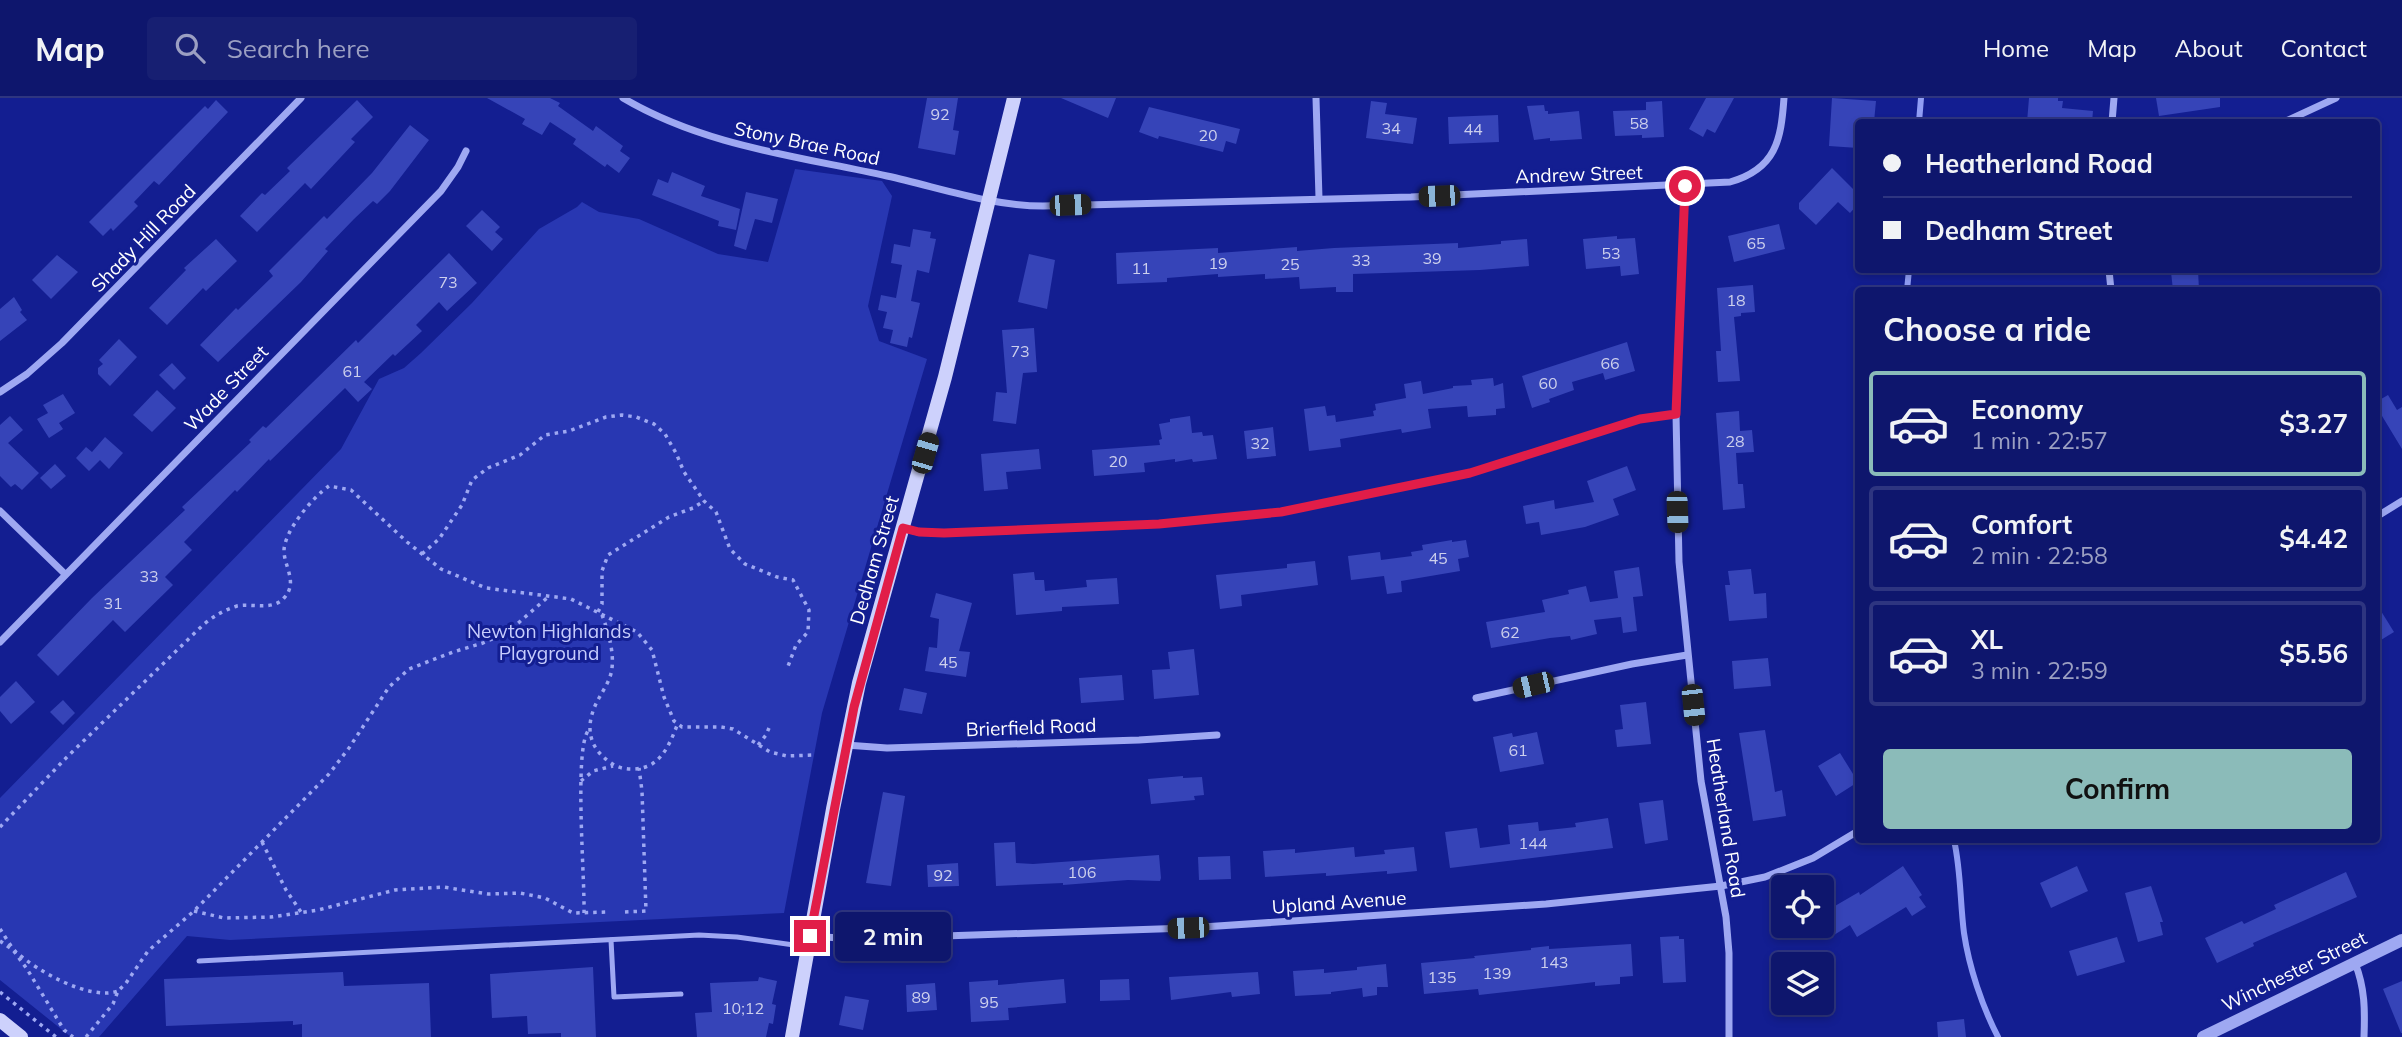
<!DOCTYPE html>
<html lang="en">
<head>
<meta charset="utf-8">
<style>
	:root { --surface:#0e166d; --page:#171f72; --text:#f1f3f6; --muted:#9b9fc2; --line:#2e3580; --accent:#8bbbb9 }
	body { margin:0; font-family:Mulish,sans-serif; background:var(--page); color:var(--text); height:100vh; display:flex; flex-direction:column; font-size:26px; white-space:nowrap }
	* { box-sizing:border-box; margin:0 }
	p { font-size:23px; color:var(--muted) }
	.icon { flex:none; width:38px; height:38px; fill:none; stroke:currentColor; stroke-width:2; stroke-linecap:round; stroke-linejoin:round }
	.map { position:relative; flex:1; overflow:hidden }
	.panel { position:absolute; left:1855px; top:189px; width:525px; height:556px; display:flex; flex-direction:column; background:var(--surface); border-radius:7px; box-shadow:0 4px 10px #0003,0 0 0 2px var(--line) }
	.panel>* { flex:none }
	.guide { position:absolute; left:1855px; top:21px; width:525px; height:154px; border-radius:7px; box-shadow:0 4px 10px #0003,0 0 0 2px var(--line); display:grid; align-content:center; height:154px; padding:0 28px; background:var(--surface) }
	.controls { position:absolute; left:1771px; top:777px; display:grid; gap:14px }
	.controls a { display:grid; place-items:center; width:63px; height:63px; border-radius:7px; background:var(--surface); box-shadow:0 4px 10px #0003,0 0 0 2px var(--line); font-size:35px }
	.end { position:absolute; width:32px; height:32px; margin:-16px; border:9px solid #e11d48; background:#fff; box-shadow:0 0 0 4px #fff }
	.from { border-radius:50% }
	.bubble { position:absolute; height:49px; border-radius:7px; background:var(--surface); box-shadow:0 4px 10px #0003,0 0 0 2px var(--line); font-size:23px; font-weight:700; line-height:49px; text-align:center }
	.car { position:absolute; width:21px; height:42px; margin:-21px -10px; border-radius:9px; box-shadow:0 0 5px 2px #0007; background:linear-gradient(#222 24%,#8ab4d8 0 40%,#222 0 76%,#8ab4d8 0 86%,#222 0) }
	.guide b { display:flex; align-items:center; gap:24px; height:66px; font-size:26px }
	.guide b+b { border-top:2px solid var(--line) }
	.guide i { width:18px; height:18px; background:var(--text) }
	ul { padding:0; list-style:none }
	li { display:flex; align-items:center; gap:21px; height:105px; margin:0 14px 10px; padding:0 14px; border:4px solid var(--line); border-radius:7px }
	li div { flex:1 }
	li b { display:block; font-size:26px }
	li em { font-style:normal; font-weight:700 }
	li.active { border-color:var(--accent) }
	li>.icon { width:63px; height:63px; stroke-width:1.5 }
	h2 { padding:0 28px; font-size:32px; line-height:84px }
	.primary-button { display:flex; gap:14px; margin-top:auto; padding:14px 28px }
	.primary-button a { flex:1; height:80px; border-radius:7px; background:var(--accent); color:#111; font-size:28px; font-weight:700; line-height:80px; text-align:center }
	header { display:flex; align-items:center; gap:42px; box-sizing:border-box; height:98px; padding:0 35px; background:var(--surface); border-bottom:2px solid var(--line) }
	header strong { font-size:33px }
	nav { display:flex; gap:38px; margin-inline-start:auto; font-size:24px }
	.search { width:490px; height:63px; background:var(--page); display:flex; align-items:center; gap:18px; box-sizing:border-box; padding:0 24px; border-radius:7px; color:var(--muted); font-size:26px }
	.map>svg:first-child { display:block }
	.green { fill:#2837b2 }
	.lines { fill:none; stroke-linecap:round; stroke-linejoin:round }
	.stream { stroke:#909df5; stroke-width:6 }
	.building { fill:#3644b8 }
	.path { stroke:#9ea8f2; stroke-width:3.5; stroke-dasharray:3.5 5; stroke-linecap:butt }
	.service { stroke:#9ea8f2; stroke-width:5 }
	.minor { stroke:#9ea8f2; stroke-width:7 }
	.tertiary { stroke:#9ea8f2; stroke-width:12 }
	.secondary { stroke:#cdd1fc; stroke-width:14 }
	.route { stroke:#e11d48; stroke-width:9 }
	.labels { text-anchor:middle; dominant-baseline:central; stroke-width:6; stroke-linejoin:round; paint-order:stroke }
	.number-label { font-size:16px; fill:#cdd0ed }
	.street-label { font-size:19px; fill:#fff; stroke:#131e91 }
	.park-label { font-size:19px; fill:#c6ccfd; stroke:#131e91 }
</style>
</head>
<body>
<header>
<strong>Map</strong>
<div class="search"><svg class="icon" aria-label="search" viewBox="0 0 24 24"><circle cx="10" cy="10" r="6"/><path d="M15 15l6 6"/></svg>Search here</div>
<nav><a>Home</a><a>Map</a><a>About</a><a>Contact</a></nav>
</header>
<div class="map">
<svg width="2402" height="939" viewBox="0 0 2402 939">
	<rect width="100%" height="100%" fill="#131e91"/>
	<polygon class="green" points="795,71 882,83 892,98 868,208 879,243 927,261 822,615 784,815 230,842 187,838 99,939 71,939 0,882 0,700 341,351 379,281 404,270 421,255 472,205 539,131 577,109 582,104 599,114 639,121 718,156 768,164"/>
	<g class="lines">
		<g class="stream">
			<polyline points="1919,24 1921,0"/>
			<polyline points="1907,192 1909,172"/>
			<path d="M1954 742C1961 773 1960 804 1964 835 1969 869 1982 908 1998 939"/>
		</g>
	</g>
	<g class="building">
		<polygon points="487,0 550,0 560,5 558,8 593,33 596,28 623,48 620,53 630,60 619,75 607,66 605,69 573,46 576,41 550,24 542,37 522,26 525,21"/>
		<polygon points="927,0 958,0 953,32 959,33 955,57 918,50"/>
		<polygon points="1061,0 1116,0 1108,20"/>
		<polygon points="1706,0 1734,0 1715,35 1707,31 1703,39 1689,31"/>
		<polygon points="1832,0 1876,3 1874,24 1858,23 1858,50 1829,48"/>
		<polygon points="2029,0 2058,0 2058,3 2063,3 2062,10 2093,13 2092,24 2027,24"/>
		<polygon points="2156,0 2220,0 2220,9 2159,18"/>
		<polygon points="216,2 228,14 159,87 154,83 134,104 138,108 113,133 111,130 103,138 89,124 205,8 208,11"/>
		<polygon points="357,2 373,19 351,41 355,44 311,91 305,85 257,134 240,118 262,95 265,97 290,73 287,70"/>
		<polygon points="1371,3 1387,5 1385,16 1417,20 1413,46 1366,40"/>
		<polygon points="1662,3 1664,39 1642,40 1642,37 1615,38 1613,13 1646,12 1646,4"/>
		<polygon points="1544,7 1545,13 1548,13 1548,16 1579,13 1582,41 1550,43 1550,40 1534,42 1527,8"/>
		<polygon points="1149,9 1240,31 1236,46 1226,43 1223,54 1159,38 1158,41 1139,34"/>
		<polygon points="1498,17 1499,44 1449,46 1448,19"/>
		<polygon points="410,27 429,42 390,93 377,106 373,103 354,121 325,151 328,153 301,184 218,264 200,247 236,210 238,212 273,178 269,173 324,118 327,121 372,75"/>
		<polygon points="1832,70 1858,96 1858,106 1850,115 1838,104 1816,127 1799,111 1799,105"/>
		<polygon points="672,74 705,88 701,98 740,111 736,132 718,128 719,123 652,97 658,81 668,85"/>
		<polygon points="746,94 778,101 772,125 755,121 746,152 734,148"/>
		<polygon points="482,112 500,129 495,134 503,141 492,153 466,128"/>
		<polygon points="1779,126 1785,151 1734,164 1728,138"/>
		<polygon points="913,131 931,134 930,140 936,141 929,175 917,172 911,203 920,205 912,240 909,239 907,249 890,245 893,232 883,230 887,214 878,212 881,197 896,200 902,167 891,165 894,146 910,149"/>
		<polygon points="1617,138 1617,141 1635,140 1639,176 1621,178 1620,168 1586,171 1583,141"/>
		<polygon points="216,141 237,163 206,193 203,190 167,227 149,210 186,172 184,170"/>
		<polygon points="1527,141 1529,168 1480,172 1353,176 1353,194 1336,194 1336,189 1300,191 1299,179 1265,181 1265,176 1218,179 1218,176 1167,180 1167,184 1117,186 1116,155 1218,150 1218,155 1297,149 1297,153 1334,150 1458,145 1458,150 1501,146 1501,143"/>
		<polygon points="449,155 477,185 447,213 439,204 416,227 422,233 395,258 393,256 364,284 372,291 358,304 345,290 270,363 269,361 237,394 235,392 184,444 192,452 165,479 173,487 125,534 113,522 58,578 37,557 92,500 185,412 182,409 251,344 249,342 263,328 266,330 356,242 358,245"/>
		<polygon points="1029,156 1055,162 1047,211 1018,204"/>
		<polygon points="57,157 78,174 51,201 32,182"/>
		<polygon points="2198,172 2199,192 2173,192 2171,174"/>
		<polygon points="1753,187 1755,214 1741,215 1741,218 1734,219 1740,283 1718,284 1716,253 1721,253 1717,190"/>
		<polygon points="14,199 22,212 20,214 27,222 0,243 0,211"/>
		<polygon points="1034,230 1037,274 1023,275 1016,326 993,323 996,294 1007,295 1002,232"/>
		<polygon points="119,241 137,259 110,288 98,276 98,270 103,266 99,262"/>
		<polygon points="1627,244 1635,273 1605,282 1603,275 1572,284 1574,292 1549,301 1550,304 1532,310 1522,278"/>
		<polygon points="172,265 186,280 174,292 159,277"/>
		<polygon points="1493,280 1494,288 1503,285 1505,310 1496,311 1496,317 1468,319 1467,308 1428,311 1431,330 1402,335 1401,331 1340,341 1341,349 1309,353 1304,311 1325,308 1327,318 1335,317 1336,324 1374,318 1373,313 1376,312 1375,306 1406,300 1404,286 1421,283 1423,296 1453,290 1453,288 1472,287 1471,282"/>
		<polygon points="157,292 176,310 152,334 133,317"/>
		<polygon points="63,296 75,315 59,325 63,331 49,340 37,321 48,315 43,307"/>
		<polygon points="2388,297 2397,312 2402,309 2402,351 2376,308 2376,304"/>
		<polygon points="1739,313 1740,333 1752,332 1754,354 1736,355 1738,386 1743,386 1745,410 1723,412 1716,315"/>
		<polygon points="10,318 23,332 8,345 39,375 22,392 15,386 11,389 0,378 0,327"/>
		<polygon points="1190,318 1192,335 1202,334 1203,338 1213,337 1217,361 1193,364 1192,361 1175,364 1175,361 1144,365 1145,374 1094,378 1092,352 1160,347 1159,342 1162,341 1159,326 1170,324 1170,321"/>
		<polygon points="1273,329 1276,358 1247,361 1244,333"/>
		<polygon points="105,339 123,355 109,371 100,362 89,373 76,360 86,349 92,354"/>
		<polygon points="1039,351 1041,371 1006,374 1008,391 984,393 981,356"/>
		<polygon points="55,366 66,378 51,391 40,380"/>
		<polygon points="1627,368 1636,392 1613,401 1619,417 1585,429 1541,437 1539,424 1526,426 1523,408 1554,402 1555,411 1594,404 1587,383"/>
		<polygon points="1452,442 1452,444 1466,442 1469,459 1458,461 1460,473 1401,483 1402,494 1387,496 1384,478 1351,482 1348,458 1380,454 1381,462 1412,458 1411,454 1423,452 1422,447"/>
		<polygon points="1315,463 1318,487 1241,497 1242,508 1220,511 1216,477 1287,470 1287,466"/>
		<polygon points="1639,469 1643,498 1633,499 1637,533 1623,535 1621,519 1594,522 1597,536 1571,542 1570,538 1550,540 1491,550 1486,524 1545,514 1542,502 1569,496 1568,492 1586,488 1590,504 1618,500 1614,473"/>
		<polygon points="1751,471 1754,496 1766,495 1767,520 1729,523 1725,487 1730,487 1728,473"/>
		<polygon points="1034,474 1035,482 1044,482 1045,493 1087,489 1086,482 1117,480 1119,506 1062,509 1062,513 1016,517 1013,476"/>
		<polygon points="936,495 972,505 959,553 970,554 966,579 925,573 929,549 937,550 939,521 930,519"/>
		<polygon points="2376,505 2394,534 2376,545"/>
		<polygon points="1194,551 1199,597 1154,601 1152,572 1170,571 1168,554"/>
		<polygon points="1768,560 1771,588 1734,591 1732,563"/>
		<polygon points="1122,577 1124,602 1081,605 1079,580"/>
		<polygon points="16,583 35,604 11,626 0,613 0,599"/>
		<polygon points="904,590 927,595 922,616 899,612"/>
		<polygon points="63,602 75,615 63,627 50,614"/>
		<polygon points="1646,604 1651,646 1617,649 1615,632 1623,631 1620,607"/>
		<polygon points="1765,632 1775,694 1782,692 1786,718 1753,723 1739,635"/>
		<polygon points="1537,634 1544,666 1500,674 1493,639 1512,635 1513,639"/>
		<polygon points="1840,655 1858,684 1836,698 1818,668"/>
		<polygon points="1183,678 1183,680 1202,679 1204,697 1194,698 1195,702 1151,706 1148,681"/>
		<polygon points="883,694 905,698 891,788 866,785"/>
		<polygon points="1663,702 1668,742 1645,746 1639,705"/>
		<polygon points="1608,720 1613,750 1450,770 1445,734 1477,730 1480,750 1510,746 1508,727 1538,724 1539,733 1576,729 1575,725"/>
		<polygon points="1015,744 1016,765 1033,766 1159,757 1161,780 1160,783 1128,782 1063,787 1063,785 996,788 994,745"/>
		<polygon points="1354,749 1355,759 1385,756 1384,752 1414,749 1417,773 1387,776 1387,773 1326,778 1326,775 1265,779 1263,753 1295,751 1295,755"/>
		<polygon points="1230,758 1231,781 1199,782 1198,759"/>
		<polygon points="958,765 959,788 928,789 927,767"/>
		<polygon points="1903,768 1922,797 1919,799 1926,809 1912,818 1906,809 1857,839 1850,827 1834,837 1825,821 1831,817 1828,812 1859,794 1860,797"/>
		<polygon points="2077,768 2088,793 2051,810 2040,785"/>
		<polygon points="2346,774 2357,799 2253,845 2254,848 2217,865 2205,840 2242,823 2244,826 2276,811 2274,807"/>
		<polygon points="2151,788 2163,824 2160,824 2163,837 2138,844 2125,795"/>
		<polygon points="1679,838 1679,841 1684,841 1686,884 1663,885 1660,839"/>
		<polygon points="2117,839 2125,864 2077,878 2069,853"/>
		<polygon points="1631,846 1633,878 1620,879 1620,886 1595,888 1595,884 1479,897 1478,891 1424,896 1421,865 1475,860 1474,858 1531,852 1531,850 1549,848 1549,851"/>
		<polygon points="1386,866 1388,889 1377,889 1377,897 1363,899 1362,890 1331,894 1331,896 1295,898 1293,873 1324,871 1324,875 1357,872 1357,869"/>
		<polygon points="593,869 596,939 561,939 561,935 528,936 527,918 492,920 490,876"/>
		<polygon points="343,874 344,888 429,885 431,939 302,939 302,926 293,927 293,923 166,928 164,881"/>
		<polygon points="1258,874 1260,896 1232,899 1231,894 1171,902 1169,879"/>
		<polygon points="759,879 777,883 772,906 776,907 773,926 769,925 766,939 697,939 695,915 712,914 710,885 758,883"/>
		<polygon points="1064,881 1066,905 1008,910 1009,922 971,924 969,884 998,882 998,887"/>
		<polygon points="1129,881 1130,902 1100,903 1100,882"/>
		<polygon points="2402,883 2402,935 2401,935 2383,891"/>
		<polygon points="935,885 937,912 907,914 906,887"/>
		<polygon points="845,898 869,902 863,932 839,927"/>
		<polygon points="1964,921 1966,939 1938,939 1937,924"/>
	</g>
	<g class="lines">
		<g class="path">
			<polyline points="422,456 439,441 462,407 472,382 488,370 520,357 545,337 569,333 606,319 622,317 636,319 654,326 665,336 676,355 684,374 704,403 716,414 730,451 745,466 777,479 793,482 809,512 808,534 796,547 787,571"/>
			<polyline points="598,514 602,506 602,473 608,457 669,419 693,410 704,403"/>
			<path d="M602 517C608 533 614 553 612 570 611 581 604 591 599 600 585 625 586 648 611 665 622 673 640 673 652 666 666 657 672 640 678 625"/>
			<polyline points="758,647 766,637 769,630"/>
			<polyline points="581,683 593,673 613,668"/>
			<path d="M0 729 66 660 204 526C214 518 224 512 237 508 252 505 273 513 284 500 298 485 285 470 284 454 283 434 313 399 329 388L351 392 407 444 441 471 486 490 571 501 637 534 652 552 664 599 674 623 682 629H721L733 631 770 654 787 658 814 657"/>
			<polyline points="262,744 286,792 301,814"/>
			<polyline points="194,813 224,820 271,819 318,812 395,792 443,789 488,796 520,795 545,800 573,815 606,814"/>
			<polyline points="625,814 646,813 642,693 639,670"/>
			<path d="M584 815C585 782 574 653 588 633"/>
			<path d="M0 831C5 838 10 848 16 854 37 873 90 903 118 893"/>
			<polyline points="0,843 13,852 27,871 64,932 73,939"/>
			<polyline points="0,894 56,939"/>
			<polyline points="86,939 113,906 118,893 126,885 148,853 194,813 329,676 349,650 389,589 409,571 453,554 483,545 508,534 548,499"/>
		</g>
		<g class="service">
			<polyline points="611,842 614,899 681,896"/>
			<polyline points="199,863 699,837 737,839 808,849"/>
		</g>
		<g class="minor">
			<path d="M623 0C704 48 797 58 887 78 938 89 990 108 1043 108L1411 99 1730 84C1776 71 1781 42 1784 0"/>
			<polyline points="1316,0 1319,100"/>
			<polyline points="2112,24 2114,0"/>
			<polyline points="2284,24 2336,0"/>
			<polyline points="1685,88 1676,316 1679,464 1701,683 1726,819 1729,855 1729,939"/>
			<polyline points="2109,172 2111,192"/>
			<polyline points="0,294 27,276 62,245 301,0"/>
			<polyline points="0,413 65,476"/>
			<polyline points="2376,419 2402,403"/>
			<polyline points="903,430 918,434 944,435 1159,426 1281,414 1470,375 1640,321 1676,316"/>
			<polyline points="0,544 441,93 458,69 466,53"/>
			<polyline points="1476,600 1632,566 1687,557"/>
			<polyline points="846,647 887,650 1139,642 1217,637"/>
			<polyline points="810,838 854,841 1188,830 1546,806 1721,788 1765,779 1788,770 1813,760 1858,733"/>
			<path d="M2355 865C2365 890 2365 912 2364 939"/>
		</g>
		<polyline class="tertiary" points="2203,939 2402,842"/>
		<g class="secondary">
			<polyline points="0,922 21,939"/>
			<polyline points="792,939 833,711 859,585 945,279 1014,0"/>
		</g>
	</g>
	<g class="lines">
		<polyline class="route" points="810,838 854,609 903,430 919,434 944,435 1159,426 1281,414 1470,375 1640,321 1676,316 1685,88"/>
	</g>
	<g class="labels">
		<g class="number-label">
			<text x="940" y="16">92</text>
			<text x="1639" y="25">58</text>
			<text x="1391" y="30">34</text>
			<text x="1473" y="31">44</text>
			<text x="1208" y="37">20</text>
			<text x="1756" y="145">65</text>
			<text x="1611" y="155">53</text>
			<text x="1432" y="160">39</text>
			<text x="1361" y="162">33</text>
			<text x="1218" y="165">19</text>
			<text x="1290" y="166">25</text>
			<text x="1141" y="170">11</text>
			<text x="448" y="184">73</text>
			<text x="1736" y="202">18</text>
			<text x="1020" y="253">73</text>
			<text x="1610" y="265">66</text>
			<text x="352" y="273">61</text>
			<text x="1548" y="285">60</text>
			<text x="1735" y="343">28</text>
			<text x="1260" y="345">32</text>
			<text x="1118" y="363">20</text>
			<text x="1438" y="460">45</text>
			<text x="149" y="478">33</text>
			<text x="113" y="505">31</text>
			<text x="1510" y="534">62</text>
			<text x="948" y="564">45</text>
			<text x="1518" y="652">61</text>
			<text x="1533" y="745">144</text>
			<text x="1082" y="774">106</text>
			<text x="943" y="777">92</text>
			<text x="1554" y="864">143</text>
			<text x="1497" y="875">139</text>
			<text x="1442" y="879">135</text>
			<text x="921" y="899">89</text>
			<text x="989" y="904">95</text>
			<text x="743" y="910">10;12</text>
		</g>
		<g class="street-label">
			<text transform="translate(807 45) rotate(12)">Stony Brae Road</text>
			<text transform="translate(1579 76) rotate(-2)">Andrew Street</text>
			<text transform="translate(143 140) rotate(-46)">Shady Hill Road</text>
			<text transform="translate(226 290) rotate(-46)">Wade Street</text>
			<text transform="translate(874 462) rotate(-74)">Dedham Street</text>
			<text transform="translate(1031 629) rotate(-2)">Brierfield Road</text>
			<text transform="translate(1726 720) rotate(81)">Heatherland Road</text>
			<text transform="translate(1339 804) rotate(-4)">Upland Avenue</text>
			<text transform="translate(2294 873) rotate(-26)">Winchester Street</text>
		</g>
		<g class="park-label">
			<text x="549" y="533">Newton Highlands<tspan x="549" dy="22">Playground</tspan></text>
		</g>
	</g>
</svg>
<div class="controls">
<a><svg class="icon" aria-label="locate" viewBox="0 0 24 24"><circle cx="12" cy="12" r="6"/><path d="M12 2v4M12 18v4M2 12h4M18 12h4"/></svg></a>
<a><svg class="icon" aria-label="layers" viewBox="0 0 24 24"><path d="M12 4l9 5-9 5-9-5zM3 14l9 5 9-5"/></svg></a>
</div>
<i class="end from" style="left:1685px;top:88px"></i>
<i class="end" style="left:810px;top:838px"></i>
<div class="bubble" style="left:835px;top:814px;width:116px">2 min</div>
<i class="car" style="left:1439px;top:98px;rotate:268deg"></i>
<i class="car" style="left:1070px;top:107px;rotate:88deg"></i>
<i class="car" style="left:925px;top:355px;rotate:16deg"></i>
<i class="car" style="left:1677px;top:414px;rotate:178deg"></i>
<i class="car" style="left:1533px;top:587px;rotate:257deg"></i>
<i class="car" style="left:1693px;top:607px;rotate:174deg"></i>
<i class="car" style="left:1188px;top:830px;rotate:268deg"></i>
<div class="guide">
<b><i class="from"></i>Heatherland Road</b>
<b><i></i>Dedham Street</b>
</div>
<section class="panel">
<h2>Choose a ride</h2>
<ul>
<li class="active"><svg class="icon" aria-label="car" viewBox="0 0 24 24"><path d="M5 17H2v-5l4-1 3-4h7l3 4 3 1v5h-3M9 17h6M6 11h13"/><circle cx="7" cy="17" r="2"/><circle cx="17" cy="17" r="2"/></svg><div><b>Economy</b><p>1 min · 22:57</p></div><em>$3.27</em></li>
<li><svg class="icon" aria-label="car" viewBox="0 0 24 24"><path d="M5 17H2v-5l4-1 3-4h7l3 4 3 1v5h-3M9 17h6M6 11h13"/><circle cx="7" cy="17" r="2"/><circle cx="17" cy="17" r="2"/></svg><div><b>Comfort</b><p>2 min · 22:58</p></div><em>$4.42</em></li>
<li><svg class="icon" aria-label="car" viewBox="0 0 24 24"><path d="M5 17H2v-5l4-1 3-4h7l3 4 3 1v5h-3M9 17h6M6 11h13"/><circle cx="7" cy="17" r="2"/><circle cx="17" cy="17" r="2"/></svg><div><b>XL</b><p>3 min · 22:59</p></div><em>$5.56</em></li>
</ul>
<div class="primary-button"><a>Confirm</a></div>
</section>
</div>
</body>
</html>
